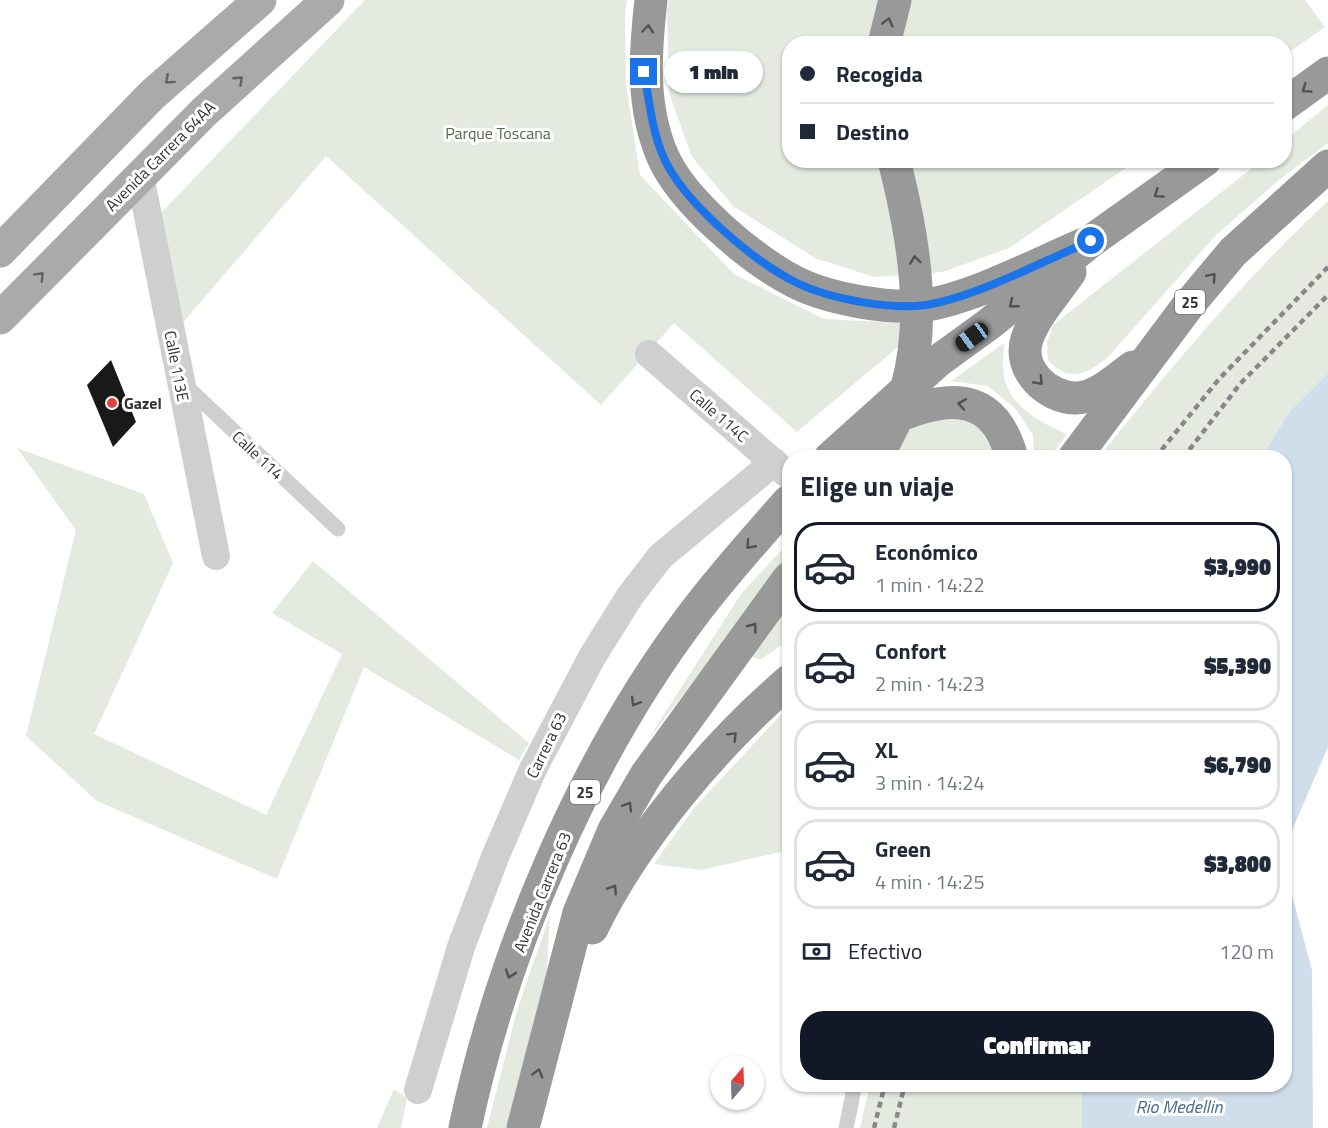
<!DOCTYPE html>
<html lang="es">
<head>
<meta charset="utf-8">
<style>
	:root { --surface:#fff; --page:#f2f2f3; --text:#1f2937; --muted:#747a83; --line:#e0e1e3; --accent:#111827 }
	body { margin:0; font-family:"Titillium Web",sans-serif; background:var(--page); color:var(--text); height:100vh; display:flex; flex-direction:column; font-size:22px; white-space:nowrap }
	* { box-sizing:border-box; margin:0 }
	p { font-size:20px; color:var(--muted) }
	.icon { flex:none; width:33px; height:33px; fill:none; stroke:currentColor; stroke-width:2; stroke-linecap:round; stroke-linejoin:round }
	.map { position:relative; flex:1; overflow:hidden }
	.details { position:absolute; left:782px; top:450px; width:510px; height:642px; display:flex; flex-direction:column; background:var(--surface); border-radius:24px; box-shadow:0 2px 4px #0004 }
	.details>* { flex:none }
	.top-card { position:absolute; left:782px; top:36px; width:510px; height:132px; border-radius:24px; box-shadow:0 2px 4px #0004; display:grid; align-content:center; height:132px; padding:0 18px; background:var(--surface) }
	.needle { width:39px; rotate:19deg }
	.tools { position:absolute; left:710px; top:1056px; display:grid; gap:12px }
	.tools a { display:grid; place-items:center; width:54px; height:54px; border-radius:50%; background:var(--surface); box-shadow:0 2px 4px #0004; font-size:30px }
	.end { position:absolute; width:27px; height:27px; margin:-14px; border:8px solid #1a73e8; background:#fff; box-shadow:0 0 0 3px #fff }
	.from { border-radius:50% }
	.bubble { position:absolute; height:42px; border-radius:21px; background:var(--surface); box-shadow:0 2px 4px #0004; font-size:20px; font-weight:800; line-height:42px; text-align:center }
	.car { position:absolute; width:18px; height:36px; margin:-18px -9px; border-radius:8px; box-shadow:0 0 4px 2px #0007; background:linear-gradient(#222 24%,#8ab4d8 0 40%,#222 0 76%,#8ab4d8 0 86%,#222 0) }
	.top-card b { display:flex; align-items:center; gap:21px; height:57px; font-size:22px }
	.top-card b+b { border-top:2px solid var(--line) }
	.top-card i { width:15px; height:15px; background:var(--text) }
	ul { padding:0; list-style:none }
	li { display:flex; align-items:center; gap:18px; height:90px; margin:0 12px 9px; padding:0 6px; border:3px solid var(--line); border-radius:24px }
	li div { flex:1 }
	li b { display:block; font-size:22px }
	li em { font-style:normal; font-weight:800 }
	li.active { border-color:var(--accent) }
	li>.icon { width:54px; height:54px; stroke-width:1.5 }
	h2 { padding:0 18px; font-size:27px; line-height:72px }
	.pay { display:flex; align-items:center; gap:15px; height:66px; padding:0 18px; font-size:22px }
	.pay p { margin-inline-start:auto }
	.primary-button { display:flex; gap:12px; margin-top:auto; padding:12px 18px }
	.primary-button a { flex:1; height:69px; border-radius:24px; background:var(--accent); color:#fff; font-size:24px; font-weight:800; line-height:69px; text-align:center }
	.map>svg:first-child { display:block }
	.green { fill:#e4eadf }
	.water { fill:#d0deeb }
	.building { fill:#191919 }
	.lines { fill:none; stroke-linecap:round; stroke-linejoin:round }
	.lane { stroke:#cfcfcf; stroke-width:15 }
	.street { stroke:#cfcfcf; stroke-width:28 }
	.primary { stroke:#aaa; stroke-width:33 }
	.highway { stroke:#999; stroke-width:33 }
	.rail { stroke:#878787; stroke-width:4.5; stroke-dasharray:6 4.5; stroke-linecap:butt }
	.highway-bridge { stroke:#999; stroke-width:33 }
	.oneway { stroke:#515151 }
	.oneway2 { stroke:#626262 }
	.route { stroke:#1a73e8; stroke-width:8 }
	.poi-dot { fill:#db4642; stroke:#fff; stroke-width:2 }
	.labels { text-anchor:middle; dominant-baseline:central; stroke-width:6; stroke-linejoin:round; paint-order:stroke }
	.shield { fill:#fff; stroke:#707070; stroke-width:1.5 }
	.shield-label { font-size:15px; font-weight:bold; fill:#323232 }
	.park-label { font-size:16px; fill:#516c41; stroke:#fff }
	.street-label { font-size:16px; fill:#323232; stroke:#fff }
	.poi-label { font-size:16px; font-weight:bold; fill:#323232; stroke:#fff; text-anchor:start }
	.water-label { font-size:18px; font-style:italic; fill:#446b90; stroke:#fff }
</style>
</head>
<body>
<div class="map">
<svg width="1328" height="1128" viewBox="0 0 1328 1128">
	<rect width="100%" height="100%" fill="#fff"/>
	<g class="green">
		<polygon points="365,0 627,0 625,14 626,85 640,175 734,274 824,319 925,324 797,432 674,323 601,405 326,156 180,326 161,213"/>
		<polygon points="669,0 879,0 872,43 789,44 789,160 1136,161 1009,248 943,272 874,277 815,258 733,206 692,157 669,93 667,9"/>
		<polygon points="907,0 1305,0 1325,27 1284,56 1284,44 897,44"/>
		<path d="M1328 105V143L1280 179 1216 235 1108 357C1087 374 1069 384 1048 360L1047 342 1053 325 1261 161 1284 160V141Z"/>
		<path d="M1328 201V373L1290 411 1261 457 1098 458C1171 368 1243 280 1328 201Z"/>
		<path d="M1004 343C1004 353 1002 365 1004 376 1009 407 1042 423 1067 434L1050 457H1034L1033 435 1015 408 988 386 951 381Z"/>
		<path d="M945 413C976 423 982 426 995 458H868L911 421Z"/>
		<polygon points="17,448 144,494 173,563 94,734 266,815 342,654 272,613 313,561 529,743 519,760 364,667 277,879 97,801 26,736 76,530"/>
		<polygon points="789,542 789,640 760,660 723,643 645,744 741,594"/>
		<polygon points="787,708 789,850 701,870 654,864 694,808"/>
		<polygon points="550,915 545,1003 509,1128 487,1128 517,1010"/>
		<polygon points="870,1085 1082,1085 1082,1128 860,1128"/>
		<polygon points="394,1089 407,1098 401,1128 377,1128"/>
	</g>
	<g class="water">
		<polygon points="1328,373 1328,747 1284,849 1284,458 1261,457 1290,411"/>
		<polygon points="1284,865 1312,970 1313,1128 1082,1128 1082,1085 1284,1084"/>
	</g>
	<polygon class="building" points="111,360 136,422 113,447 87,385"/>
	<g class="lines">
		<g class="lane">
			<polyline points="186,386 338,529"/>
			<polyline points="846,1128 855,1084"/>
		</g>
		<g class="street">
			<polyline points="140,176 216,556"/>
			<polyline points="649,354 787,474"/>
			<polyline points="418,1090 461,947 495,857 533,769 592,657 630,596 660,557 774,462"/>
		</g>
		<g class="primary">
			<polyline points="0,251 152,95 260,0"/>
			<polyline points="0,318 204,112 328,0"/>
		</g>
		<g class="highway">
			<path d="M651 0C645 52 641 107 663 157 683 202 753 261 797 283 830 299 890 310 926 305 976 297 1043 261 1091 241"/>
			<polyline points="884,44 895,0"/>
			<polyline points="1284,105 1328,73"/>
			<path d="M1070 272C1056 293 1035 315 1027 339 1017 369 1047 398 1076 398 1097 398 1116 379 1133 367"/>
			<path d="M879 424C935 399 991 381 1012 458"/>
			<polyline points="830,458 938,361 989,324 1091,241 1205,160"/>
			<polyline points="1074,458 1187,307 1233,252 1328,166"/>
			<path d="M592 928C635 839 714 746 789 681"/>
			<path d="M465 1128C502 953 584 759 692 616 722 576 756 538 789 501"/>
			<polyline points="523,1128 579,913 614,830 646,775 789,578"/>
		</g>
		<g class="rail">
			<polyline points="1155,458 1219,379 1328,267"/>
			<polyline points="1183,458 1240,384 1328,295"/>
			<polyline points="874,1128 885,1084"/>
			<polyline points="894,1128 905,1084"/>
		</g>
		<path class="highway-bridge" d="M875 458C936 366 919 260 894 160"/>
	</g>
	<defs><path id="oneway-chevron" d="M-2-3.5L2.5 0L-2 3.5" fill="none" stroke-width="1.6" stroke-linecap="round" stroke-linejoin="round" transform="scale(1.5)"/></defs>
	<g class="oneway">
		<use href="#oneway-chevron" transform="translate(888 22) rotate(-76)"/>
		<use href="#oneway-chevron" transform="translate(648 29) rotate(-85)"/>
		<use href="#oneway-chevron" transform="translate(1306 89) rotate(145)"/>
		<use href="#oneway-chevron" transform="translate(1158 194) rotate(145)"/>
		<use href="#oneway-chevron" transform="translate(915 260) rotate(-98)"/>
		<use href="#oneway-chevron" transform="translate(1212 277) rotate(-49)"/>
		<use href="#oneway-chevron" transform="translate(1013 304) rotate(141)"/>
		<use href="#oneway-chevron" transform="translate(1039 381) rotate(47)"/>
		<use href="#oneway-chevron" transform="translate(962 404) rotate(-170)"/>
		<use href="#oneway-chevron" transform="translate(750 545) rotate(132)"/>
		<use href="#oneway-chevron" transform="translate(753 627) rotate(-53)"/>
		<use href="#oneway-chevron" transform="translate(635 702) rotate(121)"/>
		<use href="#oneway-chevron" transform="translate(733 736) rotate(-45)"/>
		<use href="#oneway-chevron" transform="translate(628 806) rotate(-59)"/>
		<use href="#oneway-chevron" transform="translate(613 889) rotate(-57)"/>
		<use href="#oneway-chevron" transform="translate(510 974) rotate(109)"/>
		<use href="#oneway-chevron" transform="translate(538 1073) rotate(-74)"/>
	</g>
	<g class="oneway2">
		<use href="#oneway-chevron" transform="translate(169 80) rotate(138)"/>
		<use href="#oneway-chevron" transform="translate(239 80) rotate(-43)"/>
		<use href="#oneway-chevron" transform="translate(40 276) rotate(-47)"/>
	</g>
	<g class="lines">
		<path class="route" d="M644 72C649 100 652 130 663 156 682 201 753 261 797 283 830 299 890 310 926 305 976 297 1043 261 1091 241"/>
	</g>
	<circle class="poi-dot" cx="112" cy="403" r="6"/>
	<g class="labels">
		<g class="shield">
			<rect x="1175" y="290" width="30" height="24" rx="4.5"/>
			<rect x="570" y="780" width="30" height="24" rx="4.5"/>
		</g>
		<g class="shield-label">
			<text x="1190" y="302">25</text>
			<text x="585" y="792">25</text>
		</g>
		<g class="park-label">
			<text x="498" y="133">Parque Toscana</text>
		</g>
		<g class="street-label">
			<text transform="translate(160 156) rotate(-45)">Avenida Carrera 64AA</text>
			<text transform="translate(177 366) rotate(79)">Calle 113E</text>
			<text transform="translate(719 415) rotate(41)">Calle 114C</text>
			<text transform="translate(258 455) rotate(43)">Calle 114</text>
			<text transform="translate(546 745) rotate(-64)">Carrera 63</text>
			<text transform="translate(542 892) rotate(-68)">Avenida Carrera 63</text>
		</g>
		<g class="poi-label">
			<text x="124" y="403">Gazel</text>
		</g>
		<g class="water-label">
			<text x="1179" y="1106">Rio Medellin</text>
		</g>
	</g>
</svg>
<div class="tools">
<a><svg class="needle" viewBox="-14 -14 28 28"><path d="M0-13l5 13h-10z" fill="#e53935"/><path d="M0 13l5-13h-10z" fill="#747a83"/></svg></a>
</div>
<i class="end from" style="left:1091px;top:241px"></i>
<i class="end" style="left:644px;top:72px"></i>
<div class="bubble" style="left:664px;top:51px;width:99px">1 min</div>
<i class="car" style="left:972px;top:337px;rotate:234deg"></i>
<div class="top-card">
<b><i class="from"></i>Recogida</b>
<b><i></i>Destino</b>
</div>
<section class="details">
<h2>Elige un viaje</h2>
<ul>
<li class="active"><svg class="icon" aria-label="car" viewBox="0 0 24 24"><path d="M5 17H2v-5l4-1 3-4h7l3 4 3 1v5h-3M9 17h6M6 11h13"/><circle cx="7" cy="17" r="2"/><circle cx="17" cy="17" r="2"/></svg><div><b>Económico</b><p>1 min · 14:22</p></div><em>$3,990</em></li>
<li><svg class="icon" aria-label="car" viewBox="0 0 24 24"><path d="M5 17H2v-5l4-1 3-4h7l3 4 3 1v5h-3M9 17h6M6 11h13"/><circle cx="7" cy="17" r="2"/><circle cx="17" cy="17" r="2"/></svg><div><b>Confort</b><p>2 min · 14:23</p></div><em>$5,390</em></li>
<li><svg class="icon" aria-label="car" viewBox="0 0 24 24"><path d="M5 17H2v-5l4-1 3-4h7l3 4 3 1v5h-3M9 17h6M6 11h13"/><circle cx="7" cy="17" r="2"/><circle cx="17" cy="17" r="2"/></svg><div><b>XL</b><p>3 min · 14:24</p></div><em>$6,790</em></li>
<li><svg class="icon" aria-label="car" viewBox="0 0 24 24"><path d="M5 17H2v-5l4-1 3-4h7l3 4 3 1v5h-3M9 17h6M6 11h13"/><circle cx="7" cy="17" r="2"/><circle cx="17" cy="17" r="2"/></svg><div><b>Green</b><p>4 min · 14:25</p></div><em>$3,800</em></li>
</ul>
<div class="pay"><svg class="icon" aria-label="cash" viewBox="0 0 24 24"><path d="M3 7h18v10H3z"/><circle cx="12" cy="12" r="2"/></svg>Efectivo<p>120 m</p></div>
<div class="primary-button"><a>Confirmar</a></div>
</section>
</div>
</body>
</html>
